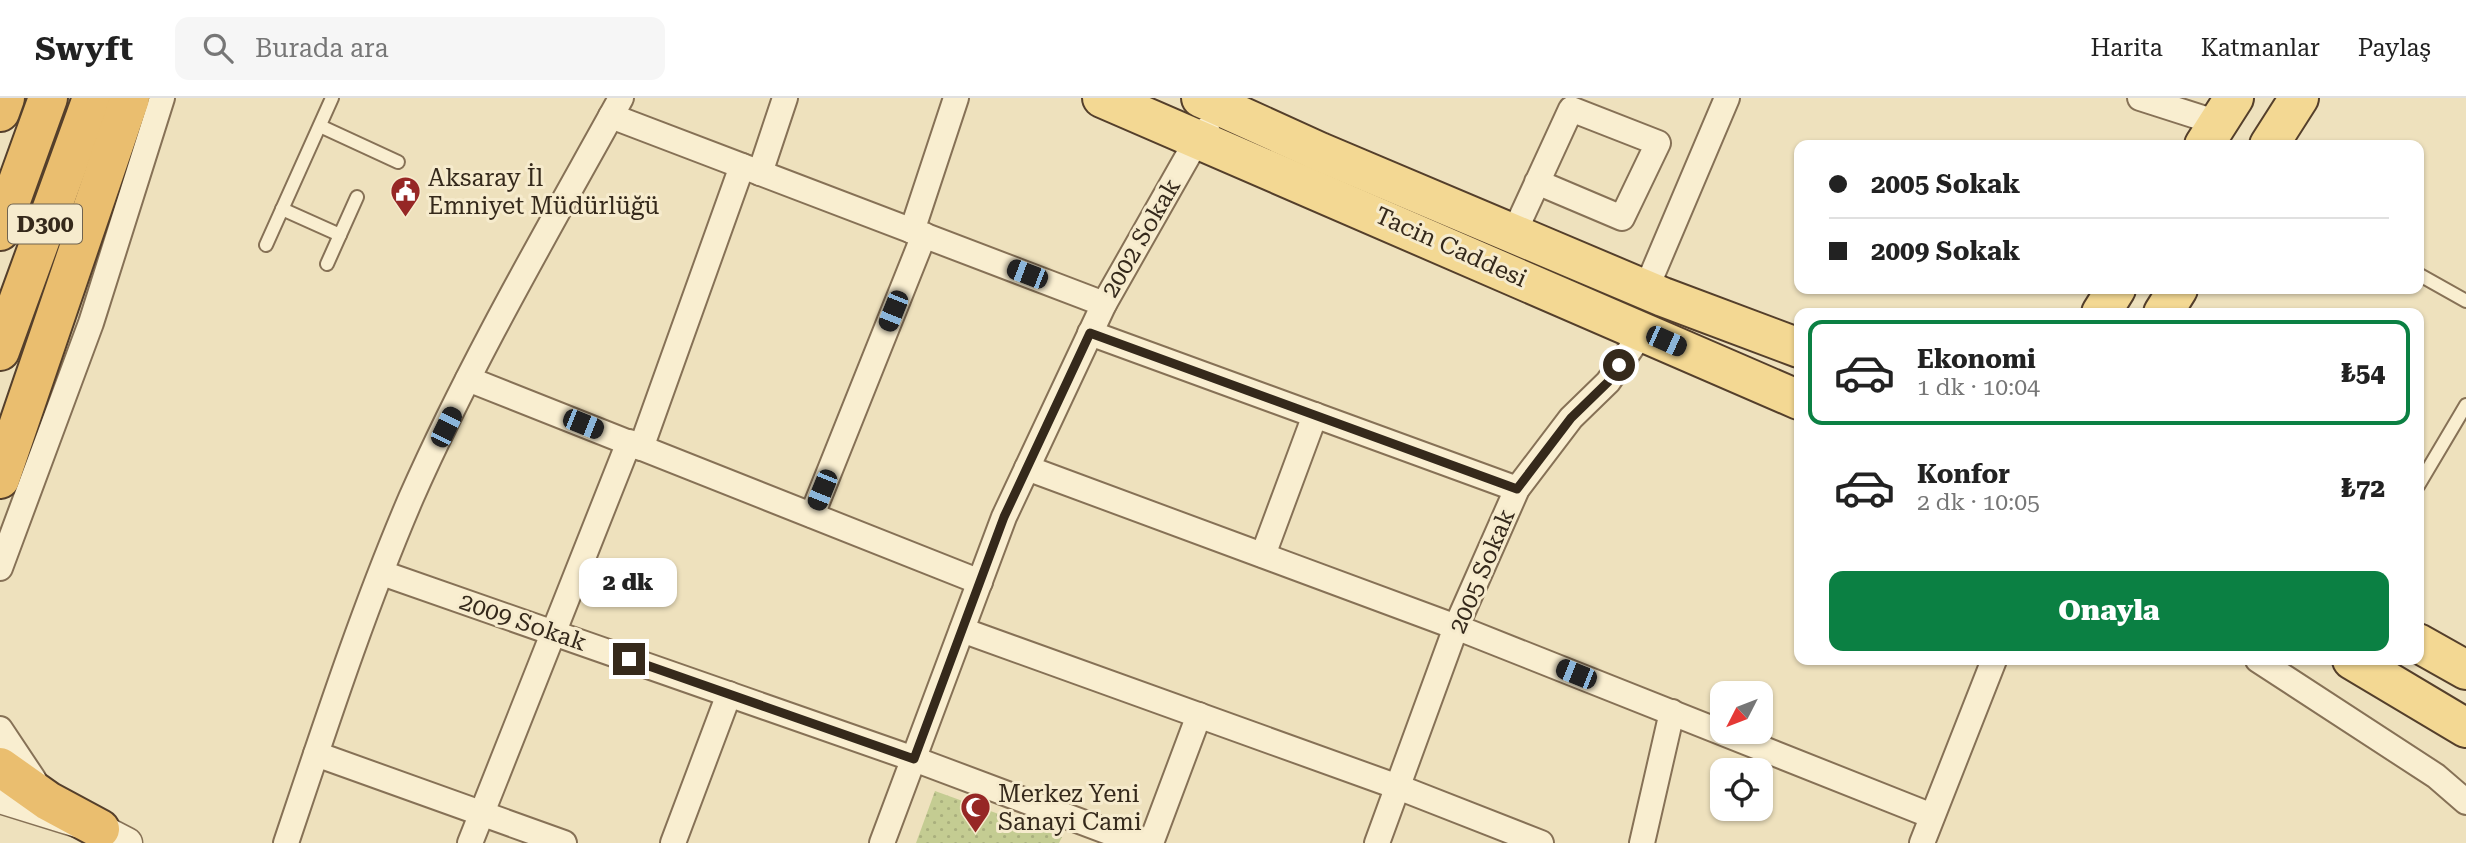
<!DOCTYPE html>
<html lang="tr">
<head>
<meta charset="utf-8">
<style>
	:root { --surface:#fff; --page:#f6f6f6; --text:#222; --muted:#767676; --line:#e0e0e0; --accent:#0b8043 }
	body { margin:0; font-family:"Roboto Serif",serif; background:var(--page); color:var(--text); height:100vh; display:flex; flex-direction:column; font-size:26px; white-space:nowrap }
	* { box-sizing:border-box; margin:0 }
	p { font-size:23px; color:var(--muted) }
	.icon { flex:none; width:38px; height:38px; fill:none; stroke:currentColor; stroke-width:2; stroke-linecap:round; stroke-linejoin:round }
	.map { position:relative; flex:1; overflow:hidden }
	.side { position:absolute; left:1794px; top:210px; width:630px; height:357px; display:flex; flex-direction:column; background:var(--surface); border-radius:14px; box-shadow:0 2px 5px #0004 }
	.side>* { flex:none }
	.guide { position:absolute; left:1794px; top:42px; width:630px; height:154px; border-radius:14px; box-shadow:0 2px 5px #0004; display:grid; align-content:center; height:154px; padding:0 35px; background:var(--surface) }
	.needle { width:46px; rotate:228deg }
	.fabs { position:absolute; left:1710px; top:583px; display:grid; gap:14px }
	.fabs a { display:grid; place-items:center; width:63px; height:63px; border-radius:14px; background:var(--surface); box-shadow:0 2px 5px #0004; font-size:35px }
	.end { position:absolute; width:32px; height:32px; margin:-16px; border:9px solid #35291b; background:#fff; box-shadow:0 0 0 4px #fff }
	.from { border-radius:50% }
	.bubble { position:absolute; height:49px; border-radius:14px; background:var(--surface); box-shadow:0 2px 5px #0004; font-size:23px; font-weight:800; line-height:49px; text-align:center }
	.car { position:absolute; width:21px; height:42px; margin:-21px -10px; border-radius:9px; box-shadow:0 0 5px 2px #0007; background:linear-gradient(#222 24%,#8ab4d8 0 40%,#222 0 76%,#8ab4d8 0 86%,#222 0) }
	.guide b { display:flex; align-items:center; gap:24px; height:66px; font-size:26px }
	.guide b+b { border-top:2px solid var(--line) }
	.guide i { width:18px; height:18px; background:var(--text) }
	ul { padding:12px 0 0; list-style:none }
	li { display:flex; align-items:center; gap:21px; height:105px; margin:0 14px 10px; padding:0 21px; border:4px solid transparent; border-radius:14px }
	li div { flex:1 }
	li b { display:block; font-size:26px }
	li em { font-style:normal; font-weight:800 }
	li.on { border-color:var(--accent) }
	li>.icon { width:63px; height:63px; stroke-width:1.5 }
	.cta { display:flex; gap:14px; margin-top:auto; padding:14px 35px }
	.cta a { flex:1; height:80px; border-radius:14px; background:var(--accent); color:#fff; font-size:28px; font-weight:800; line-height:80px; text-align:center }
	header { display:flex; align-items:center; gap:42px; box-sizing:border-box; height:98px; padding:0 35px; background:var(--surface); border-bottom:2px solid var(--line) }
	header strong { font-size:33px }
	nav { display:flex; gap:38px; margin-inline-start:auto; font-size:24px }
	.search { width:490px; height:63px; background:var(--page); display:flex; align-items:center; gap:18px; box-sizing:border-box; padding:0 24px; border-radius:14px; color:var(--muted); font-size:26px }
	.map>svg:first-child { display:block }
	.park { fill:url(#park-dots) }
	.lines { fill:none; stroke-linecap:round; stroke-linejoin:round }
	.service-casing { stroke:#867156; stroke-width:16 }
	.minor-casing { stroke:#867156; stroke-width:28 }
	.tertiary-casing { stroke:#867156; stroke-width:33 }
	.primary-casing { stroke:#543f2b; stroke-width:42 }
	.trunk-casing { stroke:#543f2b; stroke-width:42 }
	.service { stroke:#f9eed0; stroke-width:12 }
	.minor { stroke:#f9eed0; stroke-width:24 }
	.tertiary { stroke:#f9eed0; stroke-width:30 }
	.primary { stroke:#f3d893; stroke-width:38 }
	.trunk { stroke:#eabe6f; stroke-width:38 }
	.route { stroke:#35291b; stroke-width:9 }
	.labels { text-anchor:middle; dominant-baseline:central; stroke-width:6; stroke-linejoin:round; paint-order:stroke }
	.shield { fill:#f6ebcd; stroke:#6f6350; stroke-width:2 }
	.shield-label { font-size:23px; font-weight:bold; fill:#35291b }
	.poi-label { font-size:24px; fill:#35291b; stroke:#f6ebcd; text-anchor:start }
	.street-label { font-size:24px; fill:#35291b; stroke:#f6ebcd }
</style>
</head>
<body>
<header>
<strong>Swyft</strong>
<div class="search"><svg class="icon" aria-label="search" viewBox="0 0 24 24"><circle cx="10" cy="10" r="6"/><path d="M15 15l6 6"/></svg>Burada ara</div>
<nav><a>Harita</a><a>Katmanlar</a><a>Paylaş</a></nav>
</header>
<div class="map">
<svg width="2466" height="745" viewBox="0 0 2466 745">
	<defs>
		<pattern id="park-dots" width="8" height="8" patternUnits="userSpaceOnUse" patternTransform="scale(1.75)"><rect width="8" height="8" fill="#c4cc92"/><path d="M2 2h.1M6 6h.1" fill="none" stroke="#a9af7d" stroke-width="1.8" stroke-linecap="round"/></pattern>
	</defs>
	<rect width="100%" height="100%" fill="#eee1bd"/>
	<polygon class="park" points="935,693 1062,739 1059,745 916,745"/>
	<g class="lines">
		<defs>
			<g id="service">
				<polyline points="320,28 398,64"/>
				<polyline points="282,111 340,137"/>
				<polyline points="266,147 332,0"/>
				<polyline points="327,166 357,99"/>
				<polyline points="2418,176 2466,203"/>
				<polyline points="2418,388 2466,307"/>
			</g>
			<g id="minor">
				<polyline points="2140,0 2218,25"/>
				<polyline points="611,18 1104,206"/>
				<polyline points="760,75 785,0"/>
				<polyline points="912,133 956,0"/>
				<polyline points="1514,135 1571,11 1658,45 1622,120 1537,84"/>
				<polyline points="1646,191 1727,0"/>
				<polyline points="1090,235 1517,391"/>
				<polyline points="468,281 980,484"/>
				<polyline points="641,350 742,68"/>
				<polyline points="1027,370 1456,529 1932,718"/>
				<polyline points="812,417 924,137"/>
				<polyline points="1263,457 1315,317"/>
				<polyline points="0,470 91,225 162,0"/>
				<polyline points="382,475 914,661 1138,745"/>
				<polyline points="962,532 1398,689 1541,745"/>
				<polyline points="2258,562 2436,678 2466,704"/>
				<polyline points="0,631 34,682"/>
				<polyline points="316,656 564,745"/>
				<path d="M286 745C325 629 363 512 411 400 472 262 548 132 621 0"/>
				<polyline points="470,745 629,344"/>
				<polyline points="673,745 729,596"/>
				<polyline points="882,745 1004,419 1104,206 1197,42 1207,31"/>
				<polyline points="1151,745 1199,617"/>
				<polyline points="1377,745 1456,529 1517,391 1571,320 1608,284 1643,233"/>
				<polyline points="1642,745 1672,614"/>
				<polyline points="1922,745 1994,562"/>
			</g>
			<polyline id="tertiary" points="0,700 100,731 127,745"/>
			<g id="primary">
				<polyline points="1102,0 1799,302"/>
				<polyline points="1201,0 1320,54 1663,199 1799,250"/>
				<polyline points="2204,47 2234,0"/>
				<polyline points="2269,47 2299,0"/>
				<polyline points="2101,215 2116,191"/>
				<polyline points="2163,215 2178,191"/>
				<polyline points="2418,545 2466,572"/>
				<polyline points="2352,562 2466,630"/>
			</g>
			<g id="trunk">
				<polyline points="0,14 5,0"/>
				<polyline points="0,133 48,0"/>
				<polyline points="0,253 92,0"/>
				<polyline points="0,381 130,0"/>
				<polyline points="0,669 48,703 100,731"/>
			</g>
		</defs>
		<use href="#service" class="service-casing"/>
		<use href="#minor" class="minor-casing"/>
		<use href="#tertiary" class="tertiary-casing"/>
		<use href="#primary" class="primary-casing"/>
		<use href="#trunk" class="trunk-casing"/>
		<use href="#service" class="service"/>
		<use href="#minor" class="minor"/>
		<use href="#tertiary" class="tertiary"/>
		<use href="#primary" class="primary"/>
		<use href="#trunk" class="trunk"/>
	</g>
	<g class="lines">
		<polyline class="route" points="629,561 914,661 1004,419 1090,235 1517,391 1571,320 1608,284 1619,267"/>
	</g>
	<defs>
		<symbol id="civic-pin" viewBox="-11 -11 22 30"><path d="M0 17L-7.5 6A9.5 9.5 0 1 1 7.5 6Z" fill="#962725" stroke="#f6ebcd"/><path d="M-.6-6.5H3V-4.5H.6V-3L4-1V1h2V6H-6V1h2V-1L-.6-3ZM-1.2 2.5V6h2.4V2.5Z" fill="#fff"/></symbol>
		<symbol id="mosque-pin" viewBox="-11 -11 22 30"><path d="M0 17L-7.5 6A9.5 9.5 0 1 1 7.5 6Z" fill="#962725" stroke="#f6ebcd"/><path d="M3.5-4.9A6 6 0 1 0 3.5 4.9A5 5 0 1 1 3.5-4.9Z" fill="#fff"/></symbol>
	</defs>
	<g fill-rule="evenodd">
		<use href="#civic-pin" x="388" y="76" width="35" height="47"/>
		<use href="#mosque-pin" x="958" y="692" width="35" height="47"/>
	</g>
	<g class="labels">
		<rect class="shield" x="8" y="106.5" width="74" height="39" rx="5"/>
		<g class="shield-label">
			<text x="45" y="126">D300</text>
		</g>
		<g class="poi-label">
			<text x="428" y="80">Aksaray İl<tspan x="428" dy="28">Emniyet Müdürlüğü</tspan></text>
			<text x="998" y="696">Merkez Yeni<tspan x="998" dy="28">Sanayi Cami</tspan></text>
		</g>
		<g class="street-label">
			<text transform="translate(1141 140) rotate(-60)">2002 Sokak</text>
			<text transform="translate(1451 149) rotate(24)">Tacin Caddesi</text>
			<text transform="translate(1482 473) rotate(-67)">2005 Sokak</text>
			<text transform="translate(523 524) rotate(19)">2009 Sokak</text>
		</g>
	</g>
</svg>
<div class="fabs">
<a><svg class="needle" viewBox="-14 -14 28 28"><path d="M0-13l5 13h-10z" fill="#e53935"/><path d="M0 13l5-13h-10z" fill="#767676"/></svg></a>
<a><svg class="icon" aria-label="locate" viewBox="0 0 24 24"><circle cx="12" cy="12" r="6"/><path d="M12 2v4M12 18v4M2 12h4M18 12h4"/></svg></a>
</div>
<i class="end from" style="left:1619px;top:267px"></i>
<i class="end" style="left:629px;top:561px"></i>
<div class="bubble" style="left:579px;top:460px;width:98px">2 dk</div>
<i class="car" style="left:1027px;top:176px;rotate:291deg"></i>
<i class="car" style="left:893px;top:213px;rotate:202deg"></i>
<i class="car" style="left:1666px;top:243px;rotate:114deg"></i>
<i class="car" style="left:583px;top:326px;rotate:112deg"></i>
<i class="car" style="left:446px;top:329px;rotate:26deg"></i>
<i class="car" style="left:822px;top:392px;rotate:202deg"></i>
<i class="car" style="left:1576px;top:576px;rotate:292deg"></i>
<div class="guide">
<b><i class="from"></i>2005 Sokak</b>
<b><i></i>2009 Sokak</b>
</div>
<section class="side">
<ul>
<li class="on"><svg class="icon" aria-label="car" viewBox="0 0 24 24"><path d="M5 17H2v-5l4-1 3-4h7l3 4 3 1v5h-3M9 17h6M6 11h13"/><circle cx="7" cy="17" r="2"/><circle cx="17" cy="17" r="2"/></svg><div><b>Ekonomi</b><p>1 dk · 10:04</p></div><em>₺54</em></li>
<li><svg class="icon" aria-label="car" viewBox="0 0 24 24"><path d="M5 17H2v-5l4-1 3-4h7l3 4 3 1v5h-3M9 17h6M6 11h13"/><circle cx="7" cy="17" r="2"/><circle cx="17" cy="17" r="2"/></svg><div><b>Konfor</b><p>2 dk · 10:05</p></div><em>₺72</em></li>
</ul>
<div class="cta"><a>Onayla</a></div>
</section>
</div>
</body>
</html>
